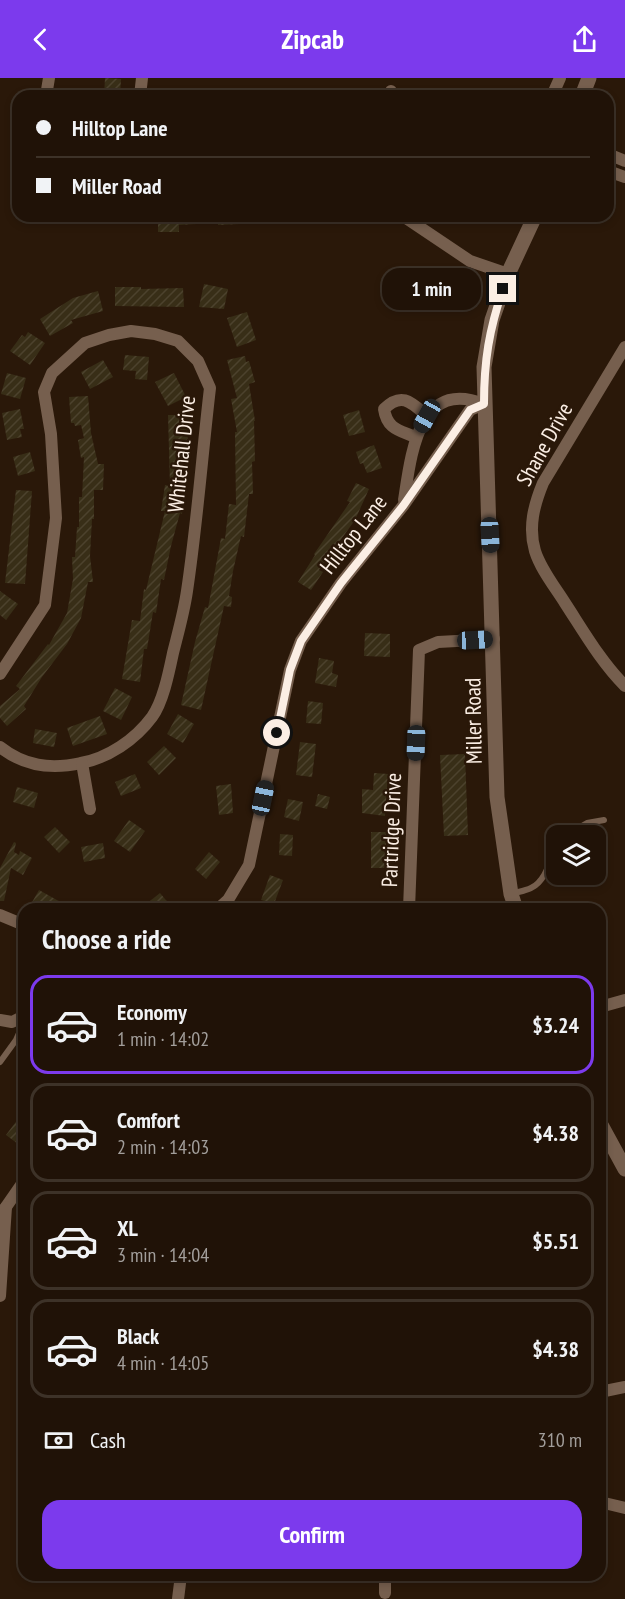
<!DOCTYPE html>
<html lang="en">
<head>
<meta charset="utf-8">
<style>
	:root { --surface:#201207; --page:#281b11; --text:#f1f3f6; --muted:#a29e9b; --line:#3d3228; --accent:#7c3aed }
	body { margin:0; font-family:"PT Sans Narrow",sans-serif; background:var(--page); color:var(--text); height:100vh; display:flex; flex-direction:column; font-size:22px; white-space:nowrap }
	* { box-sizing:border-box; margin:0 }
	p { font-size:20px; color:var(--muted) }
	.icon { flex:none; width:33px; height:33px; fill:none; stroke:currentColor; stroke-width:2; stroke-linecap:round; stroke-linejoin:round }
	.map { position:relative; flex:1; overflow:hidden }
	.panel { position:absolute; left:18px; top:825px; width:588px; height:678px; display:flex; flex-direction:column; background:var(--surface); border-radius:18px; box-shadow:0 3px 9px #0003,0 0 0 2px var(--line) }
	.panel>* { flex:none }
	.hud { position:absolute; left:12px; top:12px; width:602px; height:132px; border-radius:18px; box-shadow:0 3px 9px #0003,0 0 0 2px var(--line); display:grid; align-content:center; height:132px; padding:0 24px; background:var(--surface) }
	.tools { position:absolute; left:546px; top:747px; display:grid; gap:12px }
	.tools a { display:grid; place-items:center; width:60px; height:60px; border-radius:12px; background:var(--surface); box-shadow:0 3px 9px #0003,0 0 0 2px var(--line); font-size:30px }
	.end { position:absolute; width:27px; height:27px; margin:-14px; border:8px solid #fbeee4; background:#111; box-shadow:0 0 0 3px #111 }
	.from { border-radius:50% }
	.bubble { position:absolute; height:42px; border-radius:18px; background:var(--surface); box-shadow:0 3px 9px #0003,0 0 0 2px var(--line); font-size:20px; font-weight:700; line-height:42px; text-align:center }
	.car { position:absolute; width:18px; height:36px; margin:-18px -9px; border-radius:8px; box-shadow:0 0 4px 2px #0007; background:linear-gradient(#222 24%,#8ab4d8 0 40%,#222 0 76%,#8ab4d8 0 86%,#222 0) }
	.hud b { display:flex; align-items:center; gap:21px; height:57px; font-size:22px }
	.hud b+b { border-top:2px solid var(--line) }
	.hud i { width:15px; height:15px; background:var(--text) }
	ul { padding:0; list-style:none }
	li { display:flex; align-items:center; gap:18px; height:99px; margin:0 12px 9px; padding:0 12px; border:3px solid var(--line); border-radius:18px }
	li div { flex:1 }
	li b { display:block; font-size:22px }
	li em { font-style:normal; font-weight:700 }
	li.active { border-color:var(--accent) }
	li>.icon { width:54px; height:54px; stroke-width:1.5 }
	h2 { padding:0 24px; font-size:27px; line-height:72px }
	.pay { display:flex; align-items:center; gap:15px; height:66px; padding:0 24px; font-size:22px }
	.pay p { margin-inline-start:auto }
	.action { display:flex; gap:12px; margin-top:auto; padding:12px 24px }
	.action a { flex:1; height:69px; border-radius:18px; background:var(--accent); color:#fff; font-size:24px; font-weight:700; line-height:69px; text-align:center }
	header { display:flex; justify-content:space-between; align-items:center; height:78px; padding:0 24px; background:var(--accent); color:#fff; font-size:27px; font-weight:700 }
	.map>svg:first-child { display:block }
	.building { fill:url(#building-hatch) }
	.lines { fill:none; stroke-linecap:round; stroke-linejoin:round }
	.service { stroke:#765f4e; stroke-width:6 }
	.minor { stroke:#765f4e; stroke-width:12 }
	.tertiary { stroke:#765f4e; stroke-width:15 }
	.route { stroke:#fbeee4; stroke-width:8 }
	.labels { text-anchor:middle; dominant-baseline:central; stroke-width:5; stroke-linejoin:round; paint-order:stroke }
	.street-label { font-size:22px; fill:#fbeee4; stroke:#2a1809 }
</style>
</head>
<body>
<header><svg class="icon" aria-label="back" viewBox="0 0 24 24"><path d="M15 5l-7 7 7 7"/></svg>Zipcab<svg class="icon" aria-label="share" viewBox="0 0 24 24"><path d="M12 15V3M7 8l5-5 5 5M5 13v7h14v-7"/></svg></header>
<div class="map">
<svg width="625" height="1521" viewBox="0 0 625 1521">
	<defs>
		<pattern id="building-hatch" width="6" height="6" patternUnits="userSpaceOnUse" patternTransform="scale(1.5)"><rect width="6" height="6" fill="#382e17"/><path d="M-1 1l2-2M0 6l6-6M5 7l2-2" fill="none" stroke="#4c422d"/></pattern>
	</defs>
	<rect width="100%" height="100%" fill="#2a1809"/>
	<g class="building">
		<polygon points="105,0 121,1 120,18 104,18"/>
		<polygon points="158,138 213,138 213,145 179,147 179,154 158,154"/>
		<polygon points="218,138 240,138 240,146 218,147"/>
		<polygon points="451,200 462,206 460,210 472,216 462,234 440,222"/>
		<polygon points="204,206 228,211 224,231 199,229"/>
		<polygon points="115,209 141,209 141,211 183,210 184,229 115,228"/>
		<polygon points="98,213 103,233 71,242 73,245 50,258 40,241 73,220"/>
		<polygon points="247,234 256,262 237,269 227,240"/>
		<polygon points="28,254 45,265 30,287 10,273 22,257 25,259"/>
		<polygon points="125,277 149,279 147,302 135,301 136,293 123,292"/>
		<polygon points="245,278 246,284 249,283 255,304 249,306 255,343 254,343 255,383 252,384 253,416 249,416 244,459 241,458 233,493 229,518 232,519 231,529 224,528 201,632 181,627 195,564 205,529 208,530 221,460 225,461 229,426 236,427 235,354 237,354 231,321 237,320 227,282"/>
		<polygon points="103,282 113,299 90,311 81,294"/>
		<polygon points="7,295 26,300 20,321 1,316"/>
		<polygon points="174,295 186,319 168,328 155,304"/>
		<polygon points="88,318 91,355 98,386 104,386 103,412 94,412 94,441 92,441 90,478 93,504 88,504 81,540 67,566 42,599 24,628 26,631 7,648 0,640 0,628 20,611 16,608 48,566 49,567 67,535 73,501 72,479 75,479 77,449 79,449 79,419 82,419 84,379 81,380 78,362 84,360 81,347 75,348 74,345 71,345 69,319"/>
		<polygon points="20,331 24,351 20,351 22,359 7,362 2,335"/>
		<polygon points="359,332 365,354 349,358 343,337"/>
		<polygon points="168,337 187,337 189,398 187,398 182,436 180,435 171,468 164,502 161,501 156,535 153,534 147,571 144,571 140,604 122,601 132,542 140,543 144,511 146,512 165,433 161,433 165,407 170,408"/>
		<polygon points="374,367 382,390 367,395 363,385 360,386 356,374"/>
		<polygon points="30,374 35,393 18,398 13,379"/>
		<polygon points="356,405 369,411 355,442 319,492 323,494 311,512 298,504 315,477 314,476 350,424 347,423"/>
		<polygon points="16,412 32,413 25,506 5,505"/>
		<polygon points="0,513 18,526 6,542 0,537"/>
		<polygon points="365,555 390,556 390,579 364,578"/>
		<polygon points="319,580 334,583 332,595 338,597 336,609 315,605"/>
		<polygon points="115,610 132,619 121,642 103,633"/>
		<polygon points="308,623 323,625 321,646 306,645"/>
		<polygon points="178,636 194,646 183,665 167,656"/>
		<polygon points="100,638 107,656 73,668 67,650"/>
		<polygon points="35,651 57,655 54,669 33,665"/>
		<polygon points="300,664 316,666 312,699 296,697"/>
		<polygon points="164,668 176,680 159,697 147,684"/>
		<polygon points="465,676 468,757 444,758 440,677"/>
		<polygon points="374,695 388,696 385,738 362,735 362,711 373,712"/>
		<polygon points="135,696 141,710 121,718 115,704"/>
		<polygon points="231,706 233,735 219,737 216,708"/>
		<polygon points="17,709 38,715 34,730 13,724"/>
		<polygon points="318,716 330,719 327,731 315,728"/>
		<polygon points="288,721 303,724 299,743 284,739"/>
		<polygon points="129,742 145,753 130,774 114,763"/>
		<polygon points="55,749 70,764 59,775 44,759"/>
		<rect x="371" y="754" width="15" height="36"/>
		<polygon points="280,756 293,757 292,778 279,777"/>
		<polygon points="14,764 16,765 14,774 19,777 20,773 32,780 23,797 11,790 4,823 0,823 0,790"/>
		<polygon points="103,765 105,780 84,784 81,769"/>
		<polygon points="209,774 220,784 206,801 195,791"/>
		<polygon points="270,797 283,802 274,826 261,822"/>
		<polygon points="39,812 73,831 40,831 31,826"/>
		<polygon points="160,815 170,827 164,831 140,831"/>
		<polygon points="24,1033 24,1058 18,1066 6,1057"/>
	</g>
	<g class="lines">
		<g class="service">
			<polyline points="565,758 587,745 604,742"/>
			<path d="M511 816C517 814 525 813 531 810 546 803 550 782 556 768"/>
			<polyline points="0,984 16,962 24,944"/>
		</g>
		<g class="minor">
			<polyline points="46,18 49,0"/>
			<polyline points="140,18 142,0"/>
			<polyline points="389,18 391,13"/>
			<polyline points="552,18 560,0"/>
			<polyline points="608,76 625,83"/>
			<polyline points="608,93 625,99"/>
			<polyline points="403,138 470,183 508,196"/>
			<path d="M625 269 543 405C534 427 528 449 535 473 541 492 555 509 565 525 584 554 601 584 625 608"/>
			<path d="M415 359C399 352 387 351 384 331 402 313 412 325 427 338"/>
			<path d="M404 422C411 377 418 300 484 326"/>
			<path d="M0 596 45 527 56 440 51 356 44 314 52 295 85 265 109 257 131 253 155 256 178 263 198 283 210 310C202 378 197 446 187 513 184 534 178 555 173 575 169 594 163 624 152 639 135 662 108 680 81 685 50 692 24 688 0 669"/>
			<polyline points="82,685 90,731"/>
			<polyline points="218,831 228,822 249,787 290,592 301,563 341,505 403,428 470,332 484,326"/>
			<polyline points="409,831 419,572 438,564 494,561"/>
			<polyline points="0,837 24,847"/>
			<polyline points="600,929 625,922"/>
			<polyline points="0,942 12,944 24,938"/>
			<polyline points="1,1136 24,1103"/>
			<polyline points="0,1218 6,1129"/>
			<polyline points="600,1314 625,1309"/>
			<polyline points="600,1424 625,1430"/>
			<polyline points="385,1515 385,1497"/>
			<polyline points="178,1521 181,1497"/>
		</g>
		<g class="tertiary">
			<polyline points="582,18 589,0"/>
			<polyline points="516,831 511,816 497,719 484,289 492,242 508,196 535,138"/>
			<polyline points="600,1045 625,1091"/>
		</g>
	</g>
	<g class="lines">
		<path class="route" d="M277 655 290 592 301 563 341 505 403 428 470 332 484 326C484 283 489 252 503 211"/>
	</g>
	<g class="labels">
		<g class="street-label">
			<text transform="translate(544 366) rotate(-61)">Shane Drive</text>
			<text transform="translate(181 376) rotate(-84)">Whitehall Drive</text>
			<text transform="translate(353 456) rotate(-52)">Hilltop Lane</text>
			<text transform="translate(473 643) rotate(-91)">Miller Road</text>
			<text transform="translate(391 752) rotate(-88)">Partridge Drive</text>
		</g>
	</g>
</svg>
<div class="tools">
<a><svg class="icon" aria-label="layers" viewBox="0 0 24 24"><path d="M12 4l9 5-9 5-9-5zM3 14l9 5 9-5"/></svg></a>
</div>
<i class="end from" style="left:277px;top:655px"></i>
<i class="end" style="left:503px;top:211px"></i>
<div class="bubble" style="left:382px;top:190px;width:99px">1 min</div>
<i class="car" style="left:427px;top:338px;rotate:209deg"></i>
<i class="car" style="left:490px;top:457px;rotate:177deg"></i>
<i class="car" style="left:475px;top:562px;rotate:87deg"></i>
<i class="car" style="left:416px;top:665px;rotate:182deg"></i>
<i class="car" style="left:263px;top:720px;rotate:12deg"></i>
<div class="hud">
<b><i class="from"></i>Hilltop Lane</b>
<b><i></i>Miller Road</b>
</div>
<section class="panel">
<h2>Choose a ride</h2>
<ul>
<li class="active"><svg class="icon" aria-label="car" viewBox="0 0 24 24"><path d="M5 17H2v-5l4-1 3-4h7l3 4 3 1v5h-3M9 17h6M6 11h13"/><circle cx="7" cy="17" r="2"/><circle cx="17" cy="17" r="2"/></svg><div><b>Economy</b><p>1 min · 14:02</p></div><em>$3.24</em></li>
<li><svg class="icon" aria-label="car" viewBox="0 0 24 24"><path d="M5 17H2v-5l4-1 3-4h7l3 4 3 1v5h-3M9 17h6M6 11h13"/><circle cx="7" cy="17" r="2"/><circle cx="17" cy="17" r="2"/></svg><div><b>Comfort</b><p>2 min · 14:03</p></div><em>$4.38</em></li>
<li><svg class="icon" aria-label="car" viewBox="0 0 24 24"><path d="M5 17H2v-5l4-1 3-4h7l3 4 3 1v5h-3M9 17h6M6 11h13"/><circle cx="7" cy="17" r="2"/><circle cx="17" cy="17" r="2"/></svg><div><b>XL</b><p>3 min · 14:04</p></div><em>$5.51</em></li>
<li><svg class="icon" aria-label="car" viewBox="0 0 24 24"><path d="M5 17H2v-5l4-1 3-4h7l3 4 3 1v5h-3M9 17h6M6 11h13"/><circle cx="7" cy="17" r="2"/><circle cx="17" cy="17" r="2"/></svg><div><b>Black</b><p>4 min · 14:05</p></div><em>$4.38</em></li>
</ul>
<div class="pay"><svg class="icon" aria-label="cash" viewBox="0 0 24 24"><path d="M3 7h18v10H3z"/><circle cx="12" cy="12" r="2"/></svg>Cash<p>310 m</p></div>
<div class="action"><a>Confirm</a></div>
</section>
</div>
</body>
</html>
